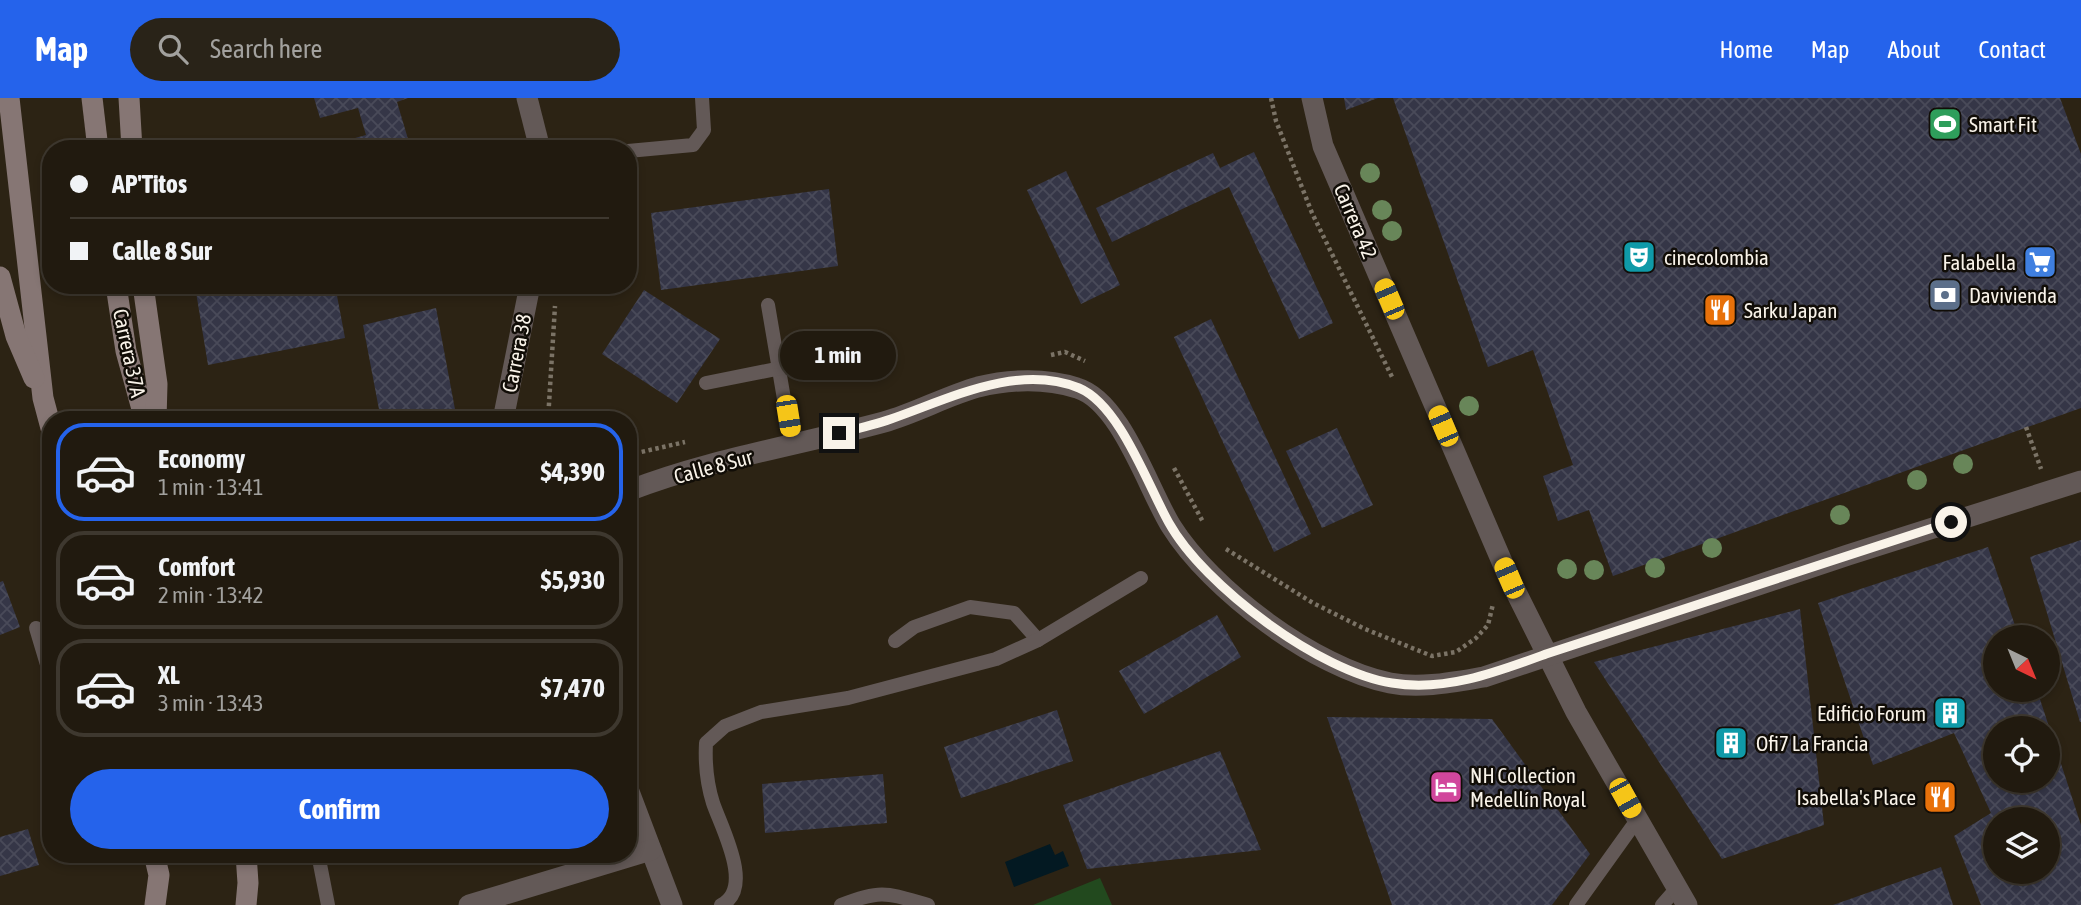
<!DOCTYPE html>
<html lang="en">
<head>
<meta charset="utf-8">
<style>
	:root { --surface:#211a0f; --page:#292318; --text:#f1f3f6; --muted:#a2a19e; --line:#3e382f; --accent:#2563eb }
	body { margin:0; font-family:"Asap Condensed",sans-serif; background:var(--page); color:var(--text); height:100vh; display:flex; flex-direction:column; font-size:26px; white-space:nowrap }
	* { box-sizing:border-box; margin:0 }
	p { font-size:23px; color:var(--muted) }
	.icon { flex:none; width:38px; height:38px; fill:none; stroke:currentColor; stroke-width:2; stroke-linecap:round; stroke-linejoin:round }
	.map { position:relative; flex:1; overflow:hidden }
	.details { position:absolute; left:42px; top:313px; width:595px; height:452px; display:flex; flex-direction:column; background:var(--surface); border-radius:28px; box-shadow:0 4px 10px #0003,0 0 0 2px var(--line) }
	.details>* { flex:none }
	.guide { position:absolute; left:42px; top:42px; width:595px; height:154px; border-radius:28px; box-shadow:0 4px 10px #0003,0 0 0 2px var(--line); display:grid; align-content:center; height:154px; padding:0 28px; background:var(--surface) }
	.needle { width:46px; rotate:137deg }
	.tools { position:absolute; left:1983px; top:527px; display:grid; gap:14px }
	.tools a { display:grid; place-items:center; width:77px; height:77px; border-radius:50%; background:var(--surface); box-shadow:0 4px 10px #0003,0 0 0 2px var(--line); font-size:35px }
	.end { position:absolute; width:32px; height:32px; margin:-16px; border:9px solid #f9f3e9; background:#111; box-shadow:0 0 0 4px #111 }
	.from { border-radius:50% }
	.bubble { position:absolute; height:49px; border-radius:24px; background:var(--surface); box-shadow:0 4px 10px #0003,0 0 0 2px var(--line); font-size:23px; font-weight:700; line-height:49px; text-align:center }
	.car { position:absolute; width:21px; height:42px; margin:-21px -10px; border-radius:9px; box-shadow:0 0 5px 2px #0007; background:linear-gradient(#f5c518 24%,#345 0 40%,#f5c518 0 76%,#345 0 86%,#f5c518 0) }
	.guide b { display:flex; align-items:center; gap:24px; height:66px; font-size:26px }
	.guide b+b { border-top:2px solid var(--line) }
	.guide i { width:18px; height:18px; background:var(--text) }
	ul { padding:12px 0 0; list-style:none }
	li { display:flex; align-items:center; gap:21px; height:98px; margin:0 14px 10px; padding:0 14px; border:4px solid var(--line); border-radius:28px }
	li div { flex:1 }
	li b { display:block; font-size:26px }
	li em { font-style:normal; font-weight:700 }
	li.on { border-color:var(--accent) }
	li>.icon { width:63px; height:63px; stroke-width:1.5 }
	.button { display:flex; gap:14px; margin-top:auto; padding:14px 28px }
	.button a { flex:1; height:80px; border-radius:42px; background:var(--accent); color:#fff; font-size:28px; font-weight:700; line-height:80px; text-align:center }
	header { display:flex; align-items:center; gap:42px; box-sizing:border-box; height:98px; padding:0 35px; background:var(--accent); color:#fff }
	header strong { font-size:33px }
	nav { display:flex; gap:38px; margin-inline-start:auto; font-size:24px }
	.search { width:490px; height:63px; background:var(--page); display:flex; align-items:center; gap:18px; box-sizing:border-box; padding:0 24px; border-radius:38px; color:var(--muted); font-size:26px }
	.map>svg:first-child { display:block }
	.garden { fill:#22491e }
	.water { fill:#031922 }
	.building { fill:url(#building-cross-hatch); fill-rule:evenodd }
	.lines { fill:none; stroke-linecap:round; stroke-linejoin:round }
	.path { stroke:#7b7366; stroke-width:4.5; stroke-dasharray:3.5 3.5; stroke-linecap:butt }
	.lane { stroke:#635957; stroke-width:14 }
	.street { stroke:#635957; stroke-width:21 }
	.secondary { stroke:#867674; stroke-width:21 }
	.tree { fill:#688659 }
	.route { stroke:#f9f3e9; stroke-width:9 }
	.labels { text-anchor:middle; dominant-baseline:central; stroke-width:5; stroke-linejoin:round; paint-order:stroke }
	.poi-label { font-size:21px; fill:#f9f3e9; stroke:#110d07; text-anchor:start }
	.street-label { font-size:21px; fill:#f9f3e9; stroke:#110d07 }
</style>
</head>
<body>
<header>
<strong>Map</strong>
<div class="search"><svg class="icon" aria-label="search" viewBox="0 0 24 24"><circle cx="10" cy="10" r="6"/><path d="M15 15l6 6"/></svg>Search here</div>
<nav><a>Home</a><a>Map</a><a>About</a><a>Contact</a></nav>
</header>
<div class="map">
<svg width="2081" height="807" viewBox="0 0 2081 807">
	<defs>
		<pattern id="building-cross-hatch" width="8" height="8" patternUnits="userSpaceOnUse" patternTransform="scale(1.75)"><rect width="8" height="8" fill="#353647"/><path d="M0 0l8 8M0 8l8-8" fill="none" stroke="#494a59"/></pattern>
	</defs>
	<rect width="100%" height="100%" fill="#2c2314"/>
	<polygon class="garden" points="1100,780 1112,807 1033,807"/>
	<polygon class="water" points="1050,746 1055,757 1063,753 1069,768 1014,789 1005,764"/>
	<g class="building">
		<polygon points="314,0 408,0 397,4 411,51 351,51 348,42 366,37 358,10 320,20"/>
		<polygon points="1344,0 1378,0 1346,12"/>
		<polygon points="1393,0 2060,0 2081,56 2081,310 1613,478 1589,412 1558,423 1543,378 1573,367 1533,252 1488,269"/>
		<polygon points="1254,54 1333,225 1299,241 1229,89 1112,144 1096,110 1213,55 1220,70"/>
		<polygon points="1066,73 1120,187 1081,206 1027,92"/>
		<polygon points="829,91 838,168 661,192 651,115"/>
		<polygon points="238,187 335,187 345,240 208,267 196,194"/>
		<polygon points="644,192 720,241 677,305 602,256"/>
		<polygon points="436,210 457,322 381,322 363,227"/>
		<polygon points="1211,221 1311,436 1274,454 1174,239"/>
		<polygon points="1337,330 1373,407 1322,430 1286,353"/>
		<polygon points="2081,442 2081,624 2080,624 2030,459"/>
		<path d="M1988 449 2019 539H1995V592H2037L2081 727V807H1981L1954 738 1991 715 1954 635 1873 667 1818 505ZM1995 630H2048V682H1995ZM1995 721H2048V774H1995Z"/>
		<polygon points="3,483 20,529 0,537 0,484"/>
		<polygon points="1800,511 1824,727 1722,761 1594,564"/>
		<polygon points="1217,517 1241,559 1144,616 1119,573"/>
		<polygon points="1057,612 1073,663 961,700 944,649"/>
		<polygon points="1327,619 1492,621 1590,756 1552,807 1392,807"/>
		<polygon points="1220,653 1261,752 1087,771 1063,707"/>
		<polygon points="883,676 887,725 765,735 762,686"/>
		<polygon points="28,731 39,767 0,778 0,739"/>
		<polygon points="1941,769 1953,807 1833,807"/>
	</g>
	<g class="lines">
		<g class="path">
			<polyline points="1271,0 1276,23 1312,115 1393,281"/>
			<polyline points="1051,257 1065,254 1085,263"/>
			<polyline points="548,322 555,208"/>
			<polyline points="2026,329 2041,371"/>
			<polyline points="628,357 685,344"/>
			<polyline points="1174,370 1203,424"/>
			<polyline points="1226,451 1313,505 1365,531 1432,558 1456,554 1476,540 1488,527 1493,506"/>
		</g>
		<g class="lane">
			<polyline points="628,53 693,47 704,32 702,0"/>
			<polyline points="768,207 792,348"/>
			<polyline points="706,285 861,254"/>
			<polyline points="36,530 51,580"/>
			<polyline points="895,543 914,529 970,509 1014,515 1038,542"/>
			<polyline points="318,756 328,807"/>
			<path d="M721 807C755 791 721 729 713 705 707 686 705 664 706 645L725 628 761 614 848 600 996 561 1038 542 1141 480"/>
			<path d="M841 807C882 791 887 795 928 807"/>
			<polyline points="1576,807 1637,722"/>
			<polyline points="1662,807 1676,791"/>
		</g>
		<g class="street">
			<polyline points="527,0 540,51"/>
			<polyline points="1312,0 1323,48 1509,480 1576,614 1687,807"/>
			<polyline points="503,322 530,187"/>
			<path d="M628 393C710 361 799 347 884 324 916 315 946 298 978 289 1010 281 1046 280 1077 290 1121 303 1148 391 1171 428 1211 492 1315 570 1390 585 1420 591 1454 584 1484 579L1848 457 2081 383"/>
			<polyline points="628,691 672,807"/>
			<polyline points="469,807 651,752"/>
		</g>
		<g class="secondary">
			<polyline points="9,0 43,300 51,330"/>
			<polyline points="92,0 98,51"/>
			<polyline points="129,0 132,51"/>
			<polyline points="0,179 16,238 34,280"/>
			<polyline points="116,187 126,253 145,322"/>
			<polyline points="143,187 157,286 156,322"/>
			<polyline points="154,756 159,777 155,807"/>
			<polyline points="246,807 248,785 246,756"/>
		</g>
	</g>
	<g class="tree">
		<circle cx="1370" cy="75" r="10"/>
		<circle cx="1382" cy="112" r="10"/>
		<circle cx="1392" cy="133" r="10"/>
		<circle cx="1469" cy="308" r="10"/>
		<circle cx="1963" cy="366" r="10"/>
		<circle cx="1917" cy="382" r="10"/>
		<circle cx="1840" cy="417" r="10"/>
		<circle cx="1712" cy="450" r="10"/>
		<circle cx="1655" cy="470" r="10"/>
		<circle cx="1567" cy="471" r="10"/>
		<circle cx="1594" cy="472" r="10"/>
	</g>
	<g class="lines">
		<path class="route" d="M839 335C856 331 874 327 891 321 949 301 1017 265 1079 290 1120 307 1148 388 1169 425 1204 488 1320 574 1392 585 1445 594 1497 574 1546 556L1951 424"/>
	</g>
	<defs>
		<symbol id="stadium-square" viewBox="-11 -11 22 22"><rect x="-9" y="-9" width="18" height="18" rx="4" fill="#2e9e5b" stroke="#110d07"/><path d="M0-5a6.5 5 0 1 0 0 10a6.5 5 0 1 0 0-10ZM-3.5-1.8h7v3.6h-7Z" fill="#fff"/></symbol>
		<symbol id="theatre-square" viewBox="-11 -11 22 22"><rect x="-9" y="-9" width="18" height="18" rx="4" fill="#0f9aa8" stroke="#110d07"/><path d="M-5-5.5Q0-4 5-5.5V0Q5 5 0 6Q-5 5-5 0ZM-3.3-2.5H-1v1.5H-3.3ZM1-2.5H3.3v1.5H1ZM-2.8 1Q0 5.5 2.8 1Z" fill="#fff"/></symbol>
		<symbol id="supermarket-square" viewBox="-11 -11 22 22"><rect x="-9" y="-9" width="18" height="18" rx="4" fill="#3f7fe0" stroke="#110d07"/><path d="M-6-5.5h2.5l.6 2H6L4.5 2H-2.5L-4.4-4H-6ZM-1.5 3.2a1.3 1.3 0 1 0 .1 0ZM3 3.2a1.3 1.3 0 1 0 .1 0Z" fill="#fff"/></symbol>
		<symbol id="bank-square" viewBox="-11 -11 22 22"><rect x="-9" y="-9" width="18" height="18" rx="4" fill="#5c6f8a" stroke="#110d07"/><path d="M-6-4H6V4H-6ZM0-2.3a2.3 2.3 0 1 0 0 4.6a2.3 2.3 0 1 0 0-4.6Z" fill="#fff"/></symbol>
		<symbol id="restaurant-square" viewBox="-11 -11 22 22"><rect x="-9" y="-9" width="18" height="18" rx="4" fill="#e8710a" stroke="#110d07"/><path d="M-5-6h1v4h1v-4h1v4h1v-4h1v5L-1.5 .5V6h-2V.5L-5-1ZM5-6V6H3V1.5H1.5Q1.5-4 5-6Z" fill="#fff"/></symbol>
		<symbol id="building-square" viewBox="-11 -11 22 22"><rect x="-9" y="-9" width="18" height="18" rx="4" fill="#0f9aa8" stroke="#110d07"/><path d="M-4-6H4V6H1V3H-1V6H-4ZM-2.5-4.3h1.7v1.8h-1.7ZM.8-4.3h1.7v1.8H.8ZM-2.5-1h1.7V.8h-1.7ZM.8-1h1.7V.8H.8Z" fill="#fff"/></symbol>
		<symbol id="hotel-square" viewBox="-11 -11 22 22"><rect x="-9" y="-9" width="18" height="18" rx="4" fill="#d1479c" stroke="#110d07"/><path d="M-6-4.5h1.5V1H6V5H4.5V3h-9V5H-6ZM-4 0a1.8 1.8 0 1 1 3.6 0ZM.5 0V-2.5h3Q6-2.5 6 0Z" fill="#fff"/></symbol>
	</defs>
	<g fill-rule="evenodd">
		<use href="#stadium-square" x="1926" y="7" width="38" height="38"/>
		<use href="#theatre-square" x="1620" y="140" width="38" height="38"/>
		<use href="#supermarket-square" x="2021" y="145" width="38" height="38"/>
		<use href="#bank-square" x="1926" y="178" width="38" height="38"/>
		<use href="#restaurant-square" x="1701" y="193" width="38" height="38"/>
		<use href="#building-square" x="1931" y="596" width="38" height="38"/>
		<use href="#building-square" x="1712" y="626" width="38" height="38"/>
		<use href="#hotel-square" x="1427" y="670" width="38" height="38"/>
		<use href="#restaurant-square" x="1921" y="680" width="38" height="38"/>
	</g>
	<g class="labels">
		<g class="poi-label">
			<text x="1969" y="26">Smart Fit</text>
			<text x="1664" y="159">cinecolombia</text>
			<text x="2016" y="164" text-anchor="end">Falabella</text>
			<text x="1969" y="197">Davivienda</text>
			<text x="1744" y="212">Sarku Japan</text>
			<text x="1926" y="615" text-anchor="end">Edificio Forum</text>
			<text x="1756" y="645">Ofi7 La Francia</text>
			<text x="1470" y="677">NH Collection<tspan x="1470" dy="24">Medellín Royal</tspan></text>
			<text x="1916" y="699" text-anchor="end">Isabella's Place</text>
		</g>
		<g class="street-label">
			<text transform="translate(1356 123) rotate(67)">Carrera 42</text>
			<text transform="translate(130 255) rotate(78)">Carrera 37A</text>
			<text transform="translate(516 255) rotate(-79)">Carrera 38</text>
			<text transform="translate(713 368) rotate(-15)">Calle 8 Sur</text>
		</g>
	</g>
</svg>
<div class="tools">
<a><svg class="needle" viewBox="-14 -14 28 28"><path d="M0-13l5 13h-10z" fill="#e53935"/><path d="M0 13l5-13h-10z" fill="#a2a19e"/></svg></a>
<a><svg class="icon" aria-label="locate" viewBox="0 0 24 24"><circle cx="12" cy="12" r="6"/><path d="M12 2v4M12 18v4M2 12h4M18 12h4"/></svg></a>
<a><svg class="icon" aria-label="layers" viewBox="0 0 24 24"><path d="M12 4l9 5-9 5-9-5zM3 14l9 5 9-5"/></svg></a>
</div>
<i class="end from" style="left:1951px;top:424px"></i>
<i class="end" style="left:839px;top:335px"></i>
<div class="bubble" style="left:780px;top:233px;width:116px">1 min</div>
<i class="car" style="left:1389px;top:201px;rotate:337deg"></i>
<i class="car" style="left:788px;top:318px;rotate:171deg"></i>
<i class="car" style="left:1443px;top:328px;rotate:337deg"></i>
<i class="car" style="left:1509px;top:480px;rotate:337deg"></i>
<i class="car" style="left:1625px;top:700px;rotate:151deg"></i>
<div class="guide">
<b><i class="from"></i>AP'Titos</b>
<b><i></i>Calle 8 Sur</b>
</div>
<section class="details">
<ul>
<li class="on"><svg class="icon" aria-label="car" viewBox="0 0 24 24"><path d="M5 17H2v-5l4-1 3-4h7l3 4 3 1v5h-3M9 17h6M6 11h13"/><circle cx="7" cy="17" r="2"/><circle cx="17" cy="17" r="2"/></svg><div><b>Economy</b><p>1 min · 13:41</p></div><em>$4,390</em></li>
<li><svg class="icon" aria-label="car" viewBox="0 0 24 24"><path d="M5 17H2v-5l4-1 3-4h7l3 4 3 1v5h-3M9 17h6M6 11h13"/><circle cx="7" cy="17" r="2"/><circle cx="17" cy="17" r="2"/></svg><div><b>Comfort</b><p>2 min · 13:42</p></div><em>$5,930</em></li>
<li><svg class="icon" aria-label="car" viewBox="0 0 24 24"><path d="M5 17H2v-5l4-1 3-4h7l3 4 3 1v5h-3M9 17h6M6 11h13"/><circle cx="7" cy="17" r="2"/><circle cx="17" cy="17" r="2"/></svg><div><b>XL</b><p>3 min · 13:43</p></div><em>$7,470</em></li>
</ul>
<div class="button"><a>Confirm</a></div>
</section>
</div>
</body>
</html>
